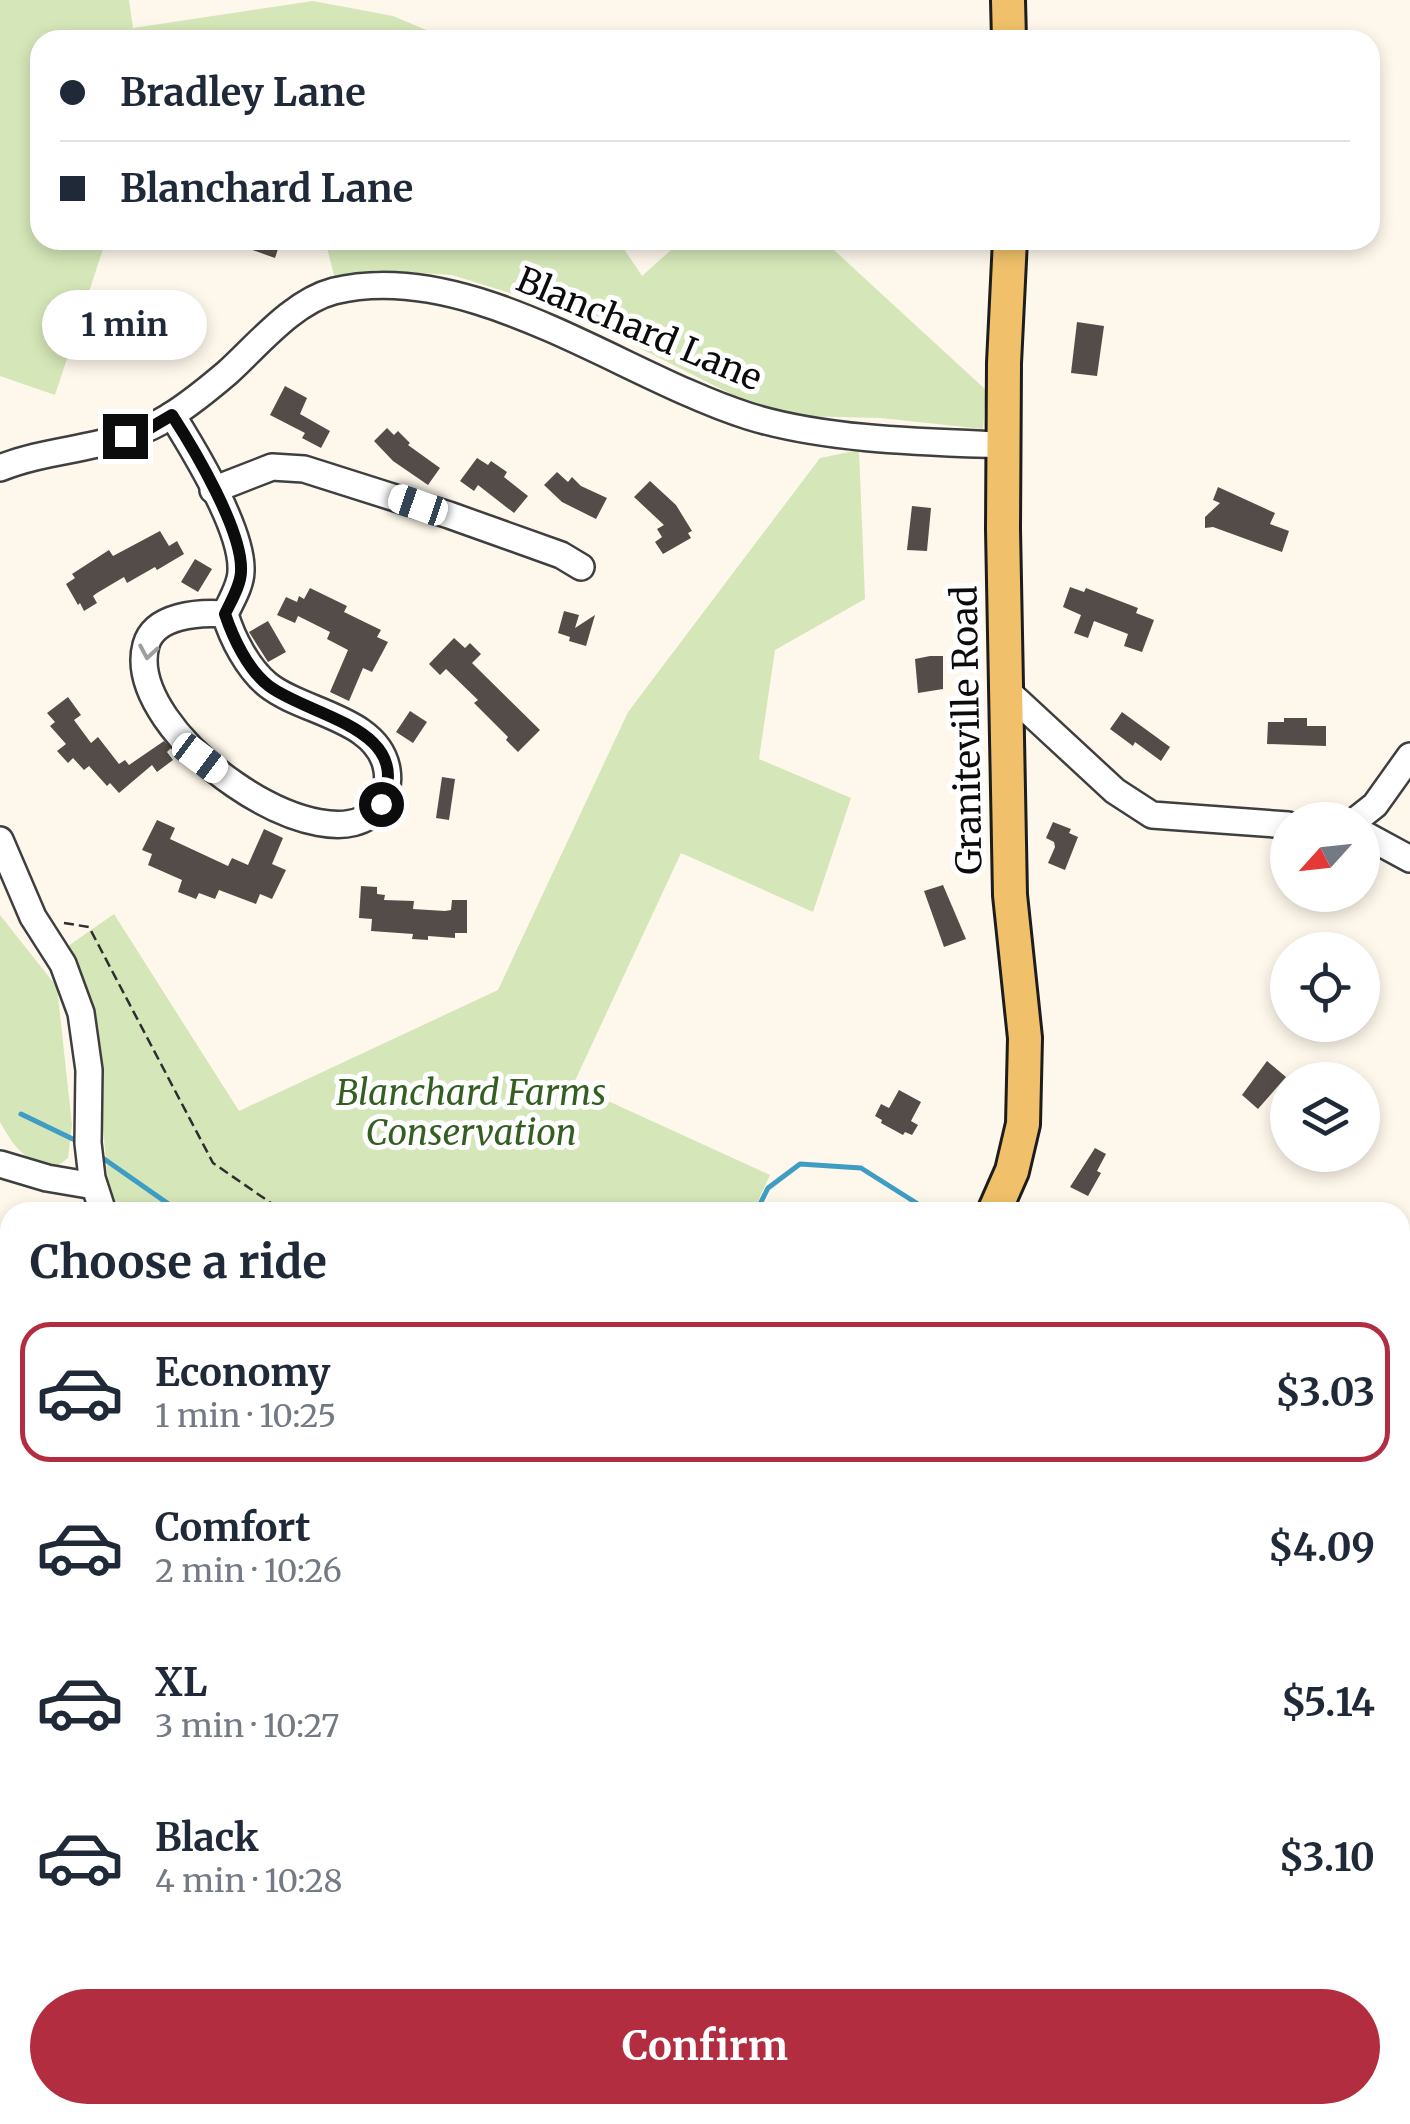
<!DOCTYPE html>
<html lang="en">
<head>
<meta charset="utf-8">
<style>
	:root { --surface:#fff; --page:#f6f6f7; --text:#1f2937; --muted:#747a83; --line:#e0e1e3; --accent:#b32d41 }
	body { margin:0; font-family:Merriweather,serif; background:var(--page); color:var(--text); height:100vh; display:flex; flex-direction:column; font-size:38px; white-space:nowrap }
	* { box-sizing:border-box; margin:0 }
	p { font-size:32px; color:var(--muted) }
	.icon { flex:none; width:55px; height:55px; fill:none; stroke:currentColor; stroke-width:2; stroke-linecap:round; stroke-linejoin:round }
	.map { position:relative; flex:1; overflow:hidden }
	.sheet { position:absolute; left:0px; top:1202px; width:1410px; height:922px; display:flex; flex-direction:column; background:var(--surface); border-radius:30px 30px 0 0; box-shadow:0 5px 15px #0003 }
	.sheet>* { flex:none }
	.hud { position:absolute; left:30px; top:30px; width:1350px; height:220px; border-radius:30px; box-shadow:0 5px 15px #0003; display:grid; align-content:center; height:220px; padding:0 30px; background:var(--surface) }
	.needle { width:65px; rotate:243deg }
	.buttons { position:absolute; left:1270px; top:802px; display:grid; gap:20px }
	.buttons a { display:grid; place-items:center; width:110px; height:110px; border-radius:50%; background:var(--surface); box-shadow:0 5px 15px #0003; font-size:50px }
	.end { position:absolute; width:45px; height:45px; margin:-22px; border:12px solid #0c0c0c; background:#fff; box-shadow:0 0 0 5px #fff }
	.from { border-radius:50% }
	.bubble { position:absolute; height:70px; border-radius:35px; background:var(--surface); box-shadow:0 5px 15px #0003; font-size:32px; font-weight:700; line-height:70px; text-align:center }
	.car { position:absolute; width:30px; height:60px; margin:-30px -15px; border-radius:12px; box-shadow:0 0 8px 2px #0007; background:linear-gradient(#fff 24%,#345 0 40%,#fff 0 76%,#345 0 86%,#fff 0) }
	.hud b { display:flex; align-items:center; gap:35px; height:95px; font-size:38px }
	.hud b+b { border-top:2px solid var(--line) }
	.hud i { width:25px; height:25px; background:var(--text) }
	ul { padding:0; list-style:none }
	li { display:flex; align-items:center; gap:30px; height:140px; margin:0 20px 15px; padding:0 10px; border:5px solid transparent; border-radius:30px }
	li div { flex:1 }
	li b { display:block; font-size:38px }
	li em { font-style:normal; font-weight:700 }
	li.current { border-color:var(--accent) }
	li>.icon { width:90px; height:90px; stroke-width:1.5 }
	h2 { padding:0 30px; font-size:45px; line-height:120px }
	.primary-button { display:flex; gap:20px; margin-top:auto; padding:20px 30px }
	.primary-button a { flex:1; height:115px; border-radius:60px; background:var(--accent); color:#fff; font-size:40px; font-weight:700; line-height:115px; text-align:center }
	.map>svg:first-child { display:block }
	.green { fill:#d5e6b8 }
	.water { fill:#b4e1f2; stroke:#3f9dc5; stroke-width:2.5 }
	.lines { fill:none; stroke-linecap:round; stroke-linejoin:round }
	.stream { stroke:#3f9dc5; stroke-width:5 }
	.building { fill:#544c49 }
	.minor-casing { stroke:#3f3f3f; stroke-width:30 }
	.major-casing { stroke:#1d1d1d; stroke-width:38 }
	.path { stroke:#2e2e2e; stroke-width:2.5; stroke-dasharray:10 5; stroke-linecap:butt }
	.minor { stroke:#fff; stroke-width:25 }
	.major { stroke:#f0c16a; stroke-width:32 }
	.oneway { stroke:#9e9e9e }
	.route { stroke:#0c0c0c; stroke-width:12 }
	.labels { text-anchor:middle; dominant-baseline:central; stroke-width:10; stroke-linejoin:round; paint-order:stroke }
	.street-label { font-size:35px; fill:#0c0c0c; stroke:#fff }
	.park-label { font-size:35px; font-style:italic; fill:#345f21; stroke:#fff }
</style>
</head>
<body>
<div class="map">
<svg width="1410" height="2124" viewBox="0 0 1410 2124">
	<rect width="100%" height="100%" fill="#fef8ec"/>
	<g class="green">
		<polygon points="0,0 129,0 133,28 313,1 393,16 450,40 40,40 40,240 106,240 55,395 0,376"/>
		<polygon points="325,240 618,240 642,276 682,240 823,240 986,390 983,429 881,418 799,416 749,403 562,309 452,275 377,270 335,279"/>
		<polygon points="859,450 865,599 775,650 759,759 851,798 813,912 681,853 573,1085 770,1175 753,1212 115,1212 110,1205 93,1019 68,946 114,914 239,1111 498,990 628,712 820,458"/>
		<path d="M0 915 57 987 72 1125 68 1158 56 1167C24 1161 16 1150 0 1122Z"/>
		<polygon points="405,2115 1083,2115 1088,2124 400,2124"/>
	</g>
	<polygon class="water" points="773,2115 1047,2115 1053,2124 781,2124"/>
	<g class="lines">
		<g class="stream">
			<polyline points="21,1114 79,1142"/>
			<polyline points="97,1154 180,1212"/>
			<polyline points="756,1212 768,1188 800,1164 861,1168 929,1211"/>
			<polyline points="0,2075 10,2083"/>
			<polyline points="71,2115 81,2124"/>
		</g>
	</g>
	<g class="building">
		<polygon points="233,240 281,240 275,258 233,243"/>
		<polygon points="1077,322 1104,326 1097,376 1071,373"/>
		<polygon points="285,386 307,398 300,414 330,431 321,448 302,438 305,433 270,415"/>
		<polygon points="387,428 394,435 398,431 410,443 408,445 440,468 428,485 393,461 374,441"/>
		<polygon points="477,458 488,465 491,461 507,472 504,477 528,496 514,513 478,485 474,491 460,481"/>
		<polygon points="557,472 568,482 572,477 581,486 607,498 596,519 562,502 544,485"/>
		<polygon points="650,481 676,505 692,531 688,533 691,538 663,554 655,542 662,537 657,529 664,525 634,497"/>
		<polygon points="1218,487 1275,513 1270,524 1289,531 1282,552 1213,527 1205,528 1205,517 1220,503 1213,500"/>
		<polygon points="912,506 931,508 927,551 907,550"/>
		<polygon points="160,531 169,546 177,541 184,554 157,570 155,567 127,583 124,577 97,593 93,596 97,603 84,611 80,603 78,605 66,584 75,578 72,574 109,550 113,556"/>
		<polygon points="195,559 212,569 198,592 181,582"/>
		<polygon points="1070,587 1084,592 1086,588 1138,608 1136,613 1154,620 1142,652 1124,646 1128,634 1094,621 1088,638 1074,633 1081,615 1063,607"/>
		<polygon points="310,588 347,606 344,612 381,630 377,637 388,642 372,672 363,668 349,701 330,692 348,650 327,639 330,632 298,616 295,623 277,615 286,597 297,602 299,596 304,599"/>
		<polygon points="564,611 579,615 575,628 595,615 586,646 569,641 570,637 558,633"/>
		<polygon points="268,621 286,652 268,662 249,632"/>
		<polygon points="454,638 465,648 470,643 481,654 472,663 540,730 518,752 506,740 508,737 474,703 478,700 446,669 440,675 429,664"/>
		<polygon points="930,656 943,656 943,689 918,693 915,659"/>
		<polygon points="68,697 81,715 74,720 91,743 98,737 119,764 125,760 129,765 164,741 171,748 167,752 173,760 157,772 152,765 119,793 110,783 107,786 89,766 84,770 73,758 68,763 57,751 66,744 50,726 55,722 47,713"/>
		<polygon points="410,711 427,722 413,743 396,732"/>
		<polygon points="1122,712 1170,747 1161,761 1135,742 1133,746 1110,729"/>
		<polygon points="1284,718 1307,718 1307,726 1326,726 1326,746 1267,744 1268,722 1284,722"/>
		<polygon points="442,777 455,779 449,820 436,818"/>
		<polygon points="157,820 175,828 170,839 228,866 232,858 248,865 264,829 283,838 272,864 286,870 272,899 260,894 256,904 219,890 215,899 199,893 196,899 178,892 182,880 148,865 152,854 142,850"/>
		<polygon points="1053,822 1071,829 1069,833 1078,837 1065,870 1048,863 1055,847 1054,842 1046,838"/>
		<polygon points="943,885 966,939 944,947 924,891"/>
		<polygon points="361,886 377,887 377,894 385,895 384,900 414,901 413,909 445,911 451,910 452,900 467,900 467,933 455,933 455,938 428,936 428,940 412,939 413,934 371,931 372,919 359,918"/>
		<polygon points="1267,1061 1286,1077 1258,1109 1242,1095"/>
		<polygon points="899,1090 921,1102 911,1121 918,1125 912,1135 905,1132 903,1135 881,1123 882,1120 875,1116 881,1104 889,1108"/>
		<polygon points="1095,1148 1106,1154 1097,1171 1101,1173 1088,1196 1070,1187"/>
	</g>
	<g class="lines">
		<defs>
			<g id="minor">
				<path d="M172 415C194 450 243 530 241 571 241 585 231 601 225 614 232 638 248 669 268 685 303 713 379 718 387 770 389 783 386 796 379 806 330 875 122 734 146 645 154 615 199 612 225 614"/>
				<path d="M0 468C52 447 110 450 160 422 183 410 207 390 227 373 257 346 292 302 334 291 470 258 622 376 748 416 824 440 924 442 1004 445"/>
				<polyline points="213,490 272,467 304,469 449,515 561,555 581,567"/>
				<polyline points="1008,692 1115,791 1152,815 1288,825"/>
				<polyline points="1356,820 1375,805 1410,756"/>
				<polyline points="1362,833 1410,859"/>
				<polyline points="0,840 33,917 63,964 81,1013 89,1070 88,1143 92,1178 103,1212"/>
				<polyline points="0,1164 47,1178 94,1186"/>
				<polyline points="0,1598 10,1605"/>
				<polyline points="1400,1687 1410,1686"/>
				<polyline points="1400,1752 1410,1755"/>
				<polyline points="1400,1995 1410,2006"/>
			</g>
			<g id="major">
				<polyline points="1008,0 1009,40"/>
				<polyline points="994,1212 1012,1171 1023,1124 1025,1038 1010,895 1003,529 1004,363 1010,240"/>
				<polyline points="376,2124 381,2115"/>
			</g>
		</defs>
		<use href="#minor" class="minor-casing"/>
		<use href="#major" class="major-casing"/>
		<g class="path">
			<polyline points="64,923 89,927 213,1163 284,1212"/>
			<polyline points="0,1818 10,1818"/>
			<polyline points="1400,1932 1410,1940"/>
			<polyline points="743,2115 752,2124"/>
			<polyline points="1064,2115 1069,2124"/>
		</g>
		<use href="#minor" class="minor"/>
		<use href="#major" class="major"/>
	</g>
	<defs><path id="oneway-chevron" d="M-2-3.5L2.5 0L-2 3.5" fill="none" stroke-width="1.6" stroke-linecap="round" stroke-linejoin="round" transform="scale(2.5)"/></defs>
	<use class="oneway" href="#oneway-chevron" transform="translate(148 652) rotate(100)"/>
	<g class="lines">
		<path class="route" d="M125 436 150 428 172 415C194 449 243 531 241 571 241 585 231 601 225 614 233 638 248 670 269 686 310 717 416 728 381 804"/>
	</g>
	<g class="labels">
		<g class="street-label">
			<text transform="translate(639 329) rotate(23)">Blanchard Lane</text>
			<text transform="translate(967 730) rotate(-91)">Graniteville Road</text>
		</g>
		<g class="park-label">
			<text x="471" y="1093">Blanchard Farms<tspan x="471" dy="40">Conservation</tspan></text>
		</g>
	</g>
</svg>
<div class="buttons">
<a><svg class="needle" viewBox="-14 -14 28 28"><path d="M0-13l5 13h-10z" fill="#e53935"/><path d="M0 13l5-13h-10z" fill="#747a83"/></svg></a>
<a><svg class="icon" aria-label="locate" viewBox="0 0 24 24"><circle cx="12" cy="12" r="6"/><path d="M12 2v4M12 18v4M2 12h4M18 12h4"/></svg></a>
<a><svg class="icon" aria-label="layers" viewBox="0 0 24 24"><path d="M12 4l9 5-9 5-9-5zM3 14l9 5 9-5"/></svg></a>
</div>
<i class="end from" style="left:381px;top:804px"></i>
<i class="end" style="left:125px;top:436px"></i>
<div class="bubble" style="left:42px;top:290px;width:165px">1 min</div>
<i class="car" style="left:418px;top:505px;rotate:289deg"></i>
<i class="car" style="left:200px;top:758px;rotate:127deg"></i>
<div class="hud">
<b><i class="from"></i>Bradley Lane</b>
<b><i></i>Blanchard Lane</b>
</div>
<section class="sheet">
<h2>Choose a ride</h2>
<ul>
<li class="current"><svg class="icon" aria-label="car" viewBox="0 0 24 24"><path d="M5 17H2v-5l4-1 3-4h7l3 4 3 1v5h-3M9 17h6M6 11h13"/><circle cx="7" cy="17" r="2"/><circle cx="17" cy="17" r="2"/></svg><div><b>Economy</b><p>1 min · 10:25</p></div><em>$3.03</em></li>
<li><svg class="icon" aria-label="car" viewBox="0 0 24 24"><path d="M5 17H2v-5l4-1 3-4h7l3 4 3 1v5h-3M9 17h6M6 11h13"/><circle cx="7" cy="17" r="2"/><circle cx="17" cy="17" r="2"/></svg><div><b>Comfort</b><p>2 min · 10:26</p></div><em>$4.09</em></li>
<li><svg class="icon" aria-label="car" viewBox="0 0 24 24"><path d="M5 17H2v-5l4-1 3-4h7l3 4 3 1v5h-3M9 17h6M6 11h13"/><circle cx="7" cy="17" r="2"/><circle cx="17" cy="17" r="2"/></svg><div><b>XL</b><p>3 min · 10:27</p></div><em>$5.14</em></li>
<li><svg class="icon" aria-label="car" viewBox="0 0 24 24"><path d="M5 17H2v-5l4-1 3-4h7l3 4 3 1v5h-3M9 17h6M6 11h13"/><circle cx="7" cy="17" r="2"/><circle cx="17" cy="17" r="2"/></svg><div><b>Black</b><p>4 min · 10:28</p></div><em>$3.10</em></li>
</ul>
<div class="primary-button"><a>Confirm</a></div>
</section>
</div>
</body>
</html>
